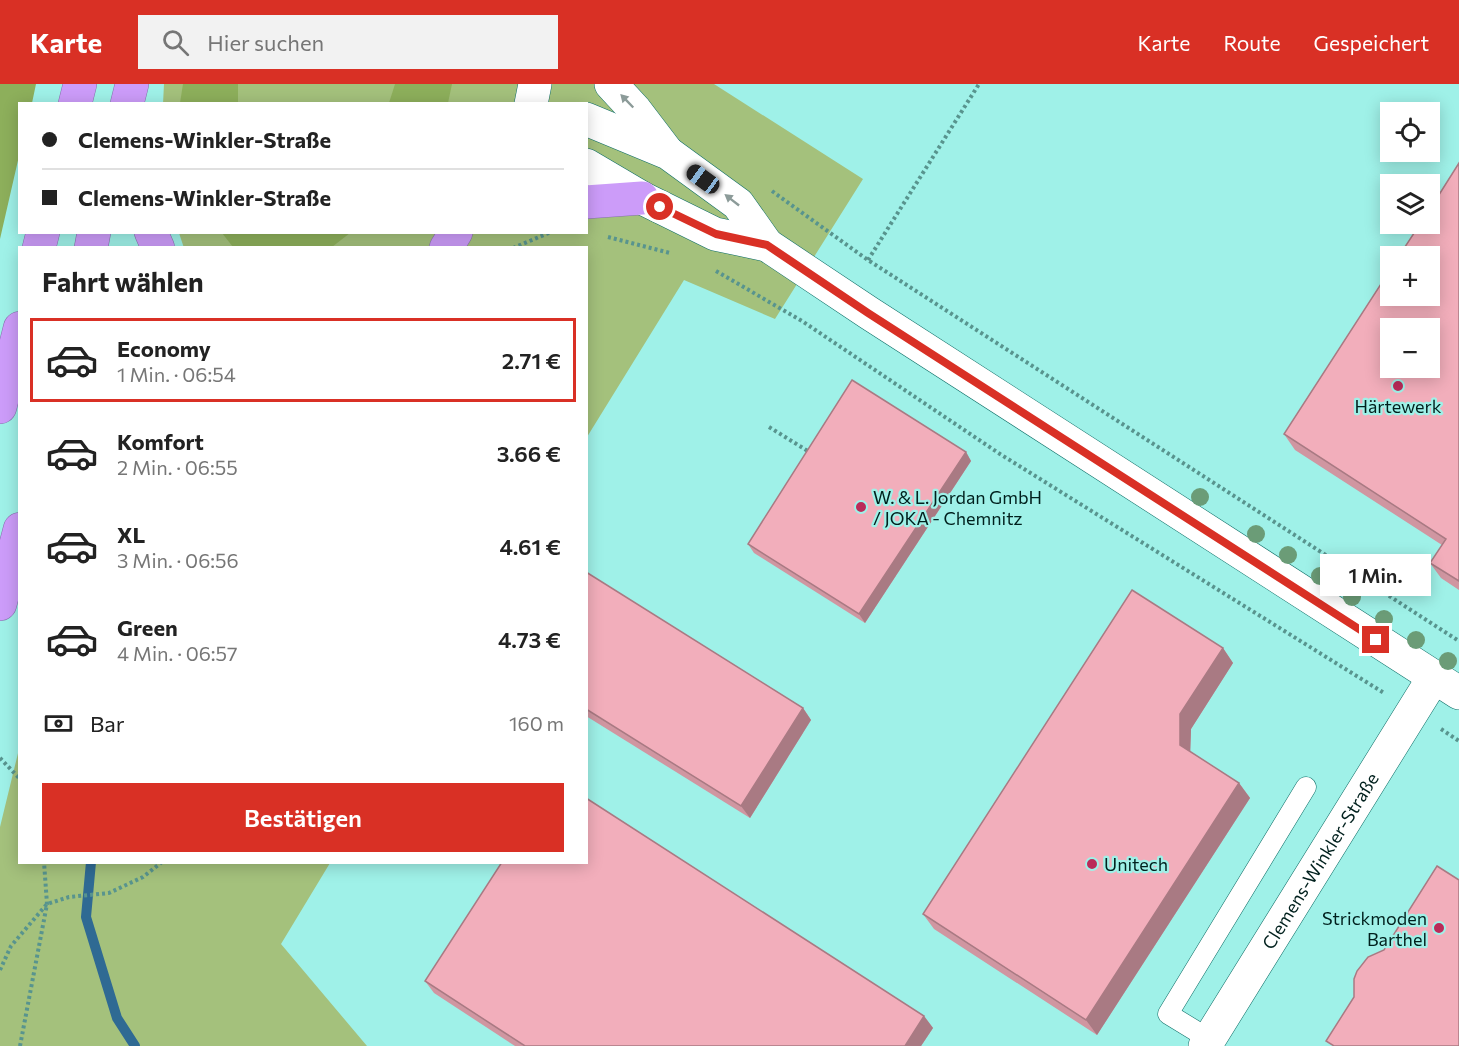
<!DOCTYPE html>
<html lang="de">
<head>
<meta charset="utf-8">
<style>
	:root { --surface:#fff; --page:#f2f2f2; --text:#222; --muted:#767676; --line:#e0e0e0; --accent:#d93025 }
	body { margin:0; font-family:Commissioner,sans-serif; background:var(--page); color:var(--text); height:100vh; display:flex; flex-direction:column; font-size:22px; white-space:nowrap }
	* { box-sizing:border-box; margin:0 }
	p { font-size:20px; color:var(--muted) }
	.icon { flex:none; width:33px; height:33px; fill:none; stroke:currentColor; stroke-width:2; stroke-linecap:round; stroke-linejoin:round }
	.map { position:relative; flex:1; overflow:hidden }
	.panel { position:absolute; left:18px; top:162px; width:570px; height:618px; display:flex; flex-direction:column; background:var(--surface); border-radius:0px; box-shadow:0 3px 15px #0003 }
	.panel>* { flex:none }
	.hud { position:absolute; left:18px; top:18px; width:570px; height:132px; border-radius:0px; box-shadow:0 3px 15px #0003; display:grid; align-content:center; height:132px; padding:0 24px; background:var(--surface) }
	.fabs { position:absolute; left:1380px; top:18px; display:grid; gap:12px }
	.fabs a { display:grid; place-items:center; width:60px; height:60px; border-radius:0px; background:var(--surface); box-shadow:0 3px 15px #0003; font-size:30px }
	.end { position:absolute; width:27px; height:27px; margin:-14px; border:8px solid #d93025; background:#fff; box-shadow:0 0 0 3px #fff }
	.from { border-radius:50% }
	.bubble { position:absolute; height:42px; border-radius:0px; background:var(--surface); box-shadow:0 3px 15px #0003; font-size:20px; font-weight:600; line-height:42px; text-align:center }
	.car { position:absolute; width:18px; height:36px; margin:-18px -9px; border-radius:8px; box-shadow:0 0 4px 2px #0007; background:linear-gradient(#222 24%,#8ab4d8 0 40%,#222 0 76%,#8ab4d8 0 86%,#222 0) }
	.hud b { display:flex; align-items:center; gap:21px; height:57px; font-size:22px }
	.hud b+b { border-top:2px solid var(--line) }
	.hud i { width:15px; height:15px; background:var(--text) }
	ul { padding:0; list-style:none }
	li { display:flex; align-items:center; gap:18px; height:84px; margin:0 12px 9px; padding:0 12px; border:3px solid transparent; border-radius:0px }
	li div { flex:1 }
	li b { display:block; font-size:22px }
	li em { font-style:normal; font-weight:600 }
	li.on { border-color:var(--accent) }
	li>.icon { width:54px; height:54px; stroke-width:1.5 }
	h2 { padding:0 24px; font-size:27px; line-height:72px }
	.pay { display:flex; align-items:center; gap:15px; height:66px; padding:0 24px; font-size:22px }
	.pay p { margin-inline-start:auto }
	.action { display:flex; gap:12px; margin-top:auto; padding:12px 24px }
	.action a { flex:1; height:69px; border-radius:0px; background:var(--accent); color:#fff; font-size:24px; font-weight:600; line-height:69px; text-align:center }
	header { display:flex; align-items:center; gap:36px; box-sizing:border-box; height:84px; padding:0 30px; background:var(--accent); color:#fff }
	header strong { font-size:28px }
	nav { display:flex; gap:33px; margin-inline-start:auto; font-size:21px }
	.search { width:420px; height:54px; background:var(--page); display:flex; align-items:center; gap:15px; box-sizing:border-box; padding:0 21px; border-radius:0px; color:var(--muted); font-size:22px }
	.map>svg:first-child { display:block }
	.green { fill:#a4c17c }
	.forest { fill:#8daf5b }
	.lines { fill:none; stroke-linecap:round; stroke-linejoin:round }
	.stream { stroke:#2f6a93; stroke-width:10 }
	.lane-casing { stroke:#0d6d66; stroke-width:21 }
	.street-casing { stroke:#0d6d66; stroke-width:34 }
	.highway-casing { stroke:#8571ac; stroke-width:34 }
	.path { stroke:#58948e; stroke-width:4; stroke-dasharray:3 3; stroke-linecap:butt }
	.lane { stroke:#fff; stroke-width:20 }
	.street { stroke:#fff; stroke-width:33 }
	.highway { stroke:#cc9cf9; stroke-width:33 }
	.tree { fill:#6b9c77 }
	.wall { fill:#d096a1 }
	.shaded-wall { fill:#a97a83 }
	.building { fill:#f2aebb; stroke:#a97a83; stroke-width:1.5; fill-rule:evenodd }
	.oneway { fill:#8c9b99 }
	.route { stroke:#d93025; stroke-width:8 }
	.poi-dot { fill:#ba2b59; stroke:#9ff1e8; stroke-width:2 }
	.labels { text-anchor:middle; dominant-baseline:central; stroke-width:4.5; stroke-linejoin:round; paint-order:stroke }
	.poi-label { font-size:18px; fill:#00201d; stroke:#9ff1e8; text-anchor:start }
	.street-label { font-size:18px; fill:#00201d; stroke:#9ff1e8 }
</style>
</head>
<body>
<header>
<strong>Karte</strong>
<div class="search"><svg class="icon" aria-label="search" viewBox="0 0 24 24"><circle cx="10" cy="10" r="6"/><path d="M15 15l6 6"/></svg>Hier suchen</div>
<nav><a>Karte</a><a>Route</a><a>Gespeichert</a></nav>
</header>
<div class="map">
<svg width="1459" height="962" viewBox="0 0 1459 962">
	<rect width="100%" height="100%" fill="#9ff1e8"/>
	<g class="green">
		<polygon points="164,0 714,0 863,95 775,235 684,196 587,353 586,164 184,164 179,149 586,148 586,20 163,20"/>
		<polygon points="19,665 20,778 330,779 281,860 367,962 0,962 0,743"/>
	</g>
	<g class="forest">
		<polygon points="0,0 36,0 32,19 20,20 19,72 0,155"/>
		<polygon points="183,0 238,0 238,19 180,19"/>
		<polygon points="395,0 452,0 448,19 389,19"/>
		<polygon points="222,149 350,149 332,163 233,163"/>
	</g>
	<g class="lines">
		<polyline class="stream" points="91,778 86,833 117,934 135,962"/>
		<defs>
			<polyline id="lane" points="1209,955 1168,930 1306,703"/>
			<g id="street">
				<polyline points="611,0 635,26 667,68"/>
				<polyline points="531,20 535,0"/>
				<polyline points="586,35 668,69 738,120 767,161"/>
				<polyline points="586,81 642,114 715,150 767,161 869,229 1459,609"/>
				<path id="s1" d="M1205 962 1434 593"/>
			</g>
			<g id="highway">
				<polyline points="75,20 80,0"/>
				<polyline points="127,20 132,0"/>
				<polyline points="586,118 642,114"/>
				<polyline points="151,148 158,164"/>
				<polyline points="39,164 43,148"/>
				<polyline points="91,164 94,148"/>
				<polyline points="446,164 456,148"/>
				<polyline points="0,323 20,244"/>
				<polyline points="0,520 20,445"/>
			</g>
		</defs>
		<use href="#lane" class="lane-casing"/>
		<use href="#street" class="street-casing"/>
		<use href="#highway" class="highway-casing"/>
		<g class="path">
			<polyline points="772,107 868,176 1459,557"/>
			<polyline points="608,153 670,169"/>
			<polyline points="513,164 551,148"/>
			<polyline points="868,176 979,0"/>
			<polyline points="716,187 802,237 1000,370 1384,609"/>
			<polyline points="769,343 811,369"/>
			<polyline points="1441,645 1459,657"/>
			<polyline points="0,674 20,695"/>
			<polyline points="0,886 11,862 47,820 69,813 109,809 143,793 162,778"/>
			<polyline points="20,962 47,820 44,778"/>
		</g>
		<use href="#lane" class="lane"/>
		<use href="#street" class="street"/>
		<use href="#highway" class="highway"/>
	</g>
	<g class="tree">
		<circle cx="1200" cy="413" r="9"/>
		<circle cx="1256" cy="450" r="9"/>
		<circle cx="1288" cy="471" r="9"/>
		<circle cx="1320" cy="492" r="9"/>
		<circle cx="1352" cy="513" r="9"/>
		<circle cx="1384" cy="535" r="9"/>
		<circle cx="1416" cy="556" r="9"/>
		<circle cx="1448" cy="577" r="9"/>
	</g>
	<g class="wall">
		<polygon points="1459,79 1459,506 1441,494 1430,479 1442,461 1295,366 1284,350"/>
		<polygon points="966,368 971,377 865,539 754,469 748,460"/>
		<polygon points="586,488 803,624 811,636 750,734 586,632"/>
		<polygon points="1223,564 1233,579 1191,645 1190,668 1239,699 1250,714 1097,951 934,845 923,830"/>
		<polygon points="425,897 924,932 933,944 921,962 515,962 434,909"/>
	</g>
	<g class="shaded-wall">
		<polygon points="966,368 971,377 865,539 859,530"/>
		<polygon points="1223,564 1233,579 1191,645 1190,676 1180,661 1180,630"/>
		<polygon points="803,624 811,636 750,734 741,722"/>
		<polygon points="1239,699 1250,714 1097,951 1086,936"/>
		<polygon points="924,932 933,944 921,962 905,962"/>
	</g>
	<g class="building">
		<path d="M1459 79V497L1430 479 1446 455 1284 350 1390 186V212H1430V172H1399L1420 140H1430V125ZM1390 244H1430V284H1390Z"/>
		<polygon points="852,296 966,368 859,530 748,460"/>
		<polygon points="586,488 803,624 741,722 586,625"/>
		<polygon points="1132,506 1223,564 1180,630 1180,661 1239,699 1086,936 923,830"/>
		<polygon points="586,714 924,932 905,962 525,962 425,897 502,778 586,778"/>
		<polygon points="1437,782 1459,796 1459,962 1334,962 1326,957 1354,913 1354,895 1357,887 1368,873 1384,866"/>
	</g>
	<defs><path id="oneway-solid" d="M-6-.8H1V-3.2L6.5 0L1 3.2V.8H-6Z" transform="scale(1.5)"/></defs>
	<g class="oneway">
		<use href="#oneway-solid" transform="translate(627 17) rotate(-134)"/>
		<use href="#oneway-solid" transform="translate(732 116) rotate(-142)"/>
	</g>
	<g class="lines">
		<polyline class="route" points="660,123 716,150 767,161 868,229 1376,556"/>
	</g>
	<g class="poi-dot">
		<circle cx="1398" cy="302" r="6"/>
		<circle cx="861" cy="423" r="6"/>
		<circle cx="1092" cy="780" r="6"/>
		<circle cx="1439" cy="844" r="6"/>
	</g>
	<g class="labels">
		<g class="poi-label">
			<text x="1398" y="322" text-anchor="middle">Härtewerk</text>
			<text x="873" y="413">W. &amp; L. Jordan GmbH<tspan x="873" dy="21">/ JOKA - Chemnitz</tspan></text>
			<text x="1104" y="780">Unitech</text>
			<text x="1427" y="834" text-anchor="end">Strickmoden<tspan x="1427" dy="21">Barthel</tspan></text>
		</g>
		<g class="street-label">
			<text stroke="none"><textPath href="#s1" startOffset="218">Clemens-Winkler-Straße</textPath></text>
		</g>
	</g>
</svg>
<div class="fabs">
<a><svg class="icon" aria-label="locate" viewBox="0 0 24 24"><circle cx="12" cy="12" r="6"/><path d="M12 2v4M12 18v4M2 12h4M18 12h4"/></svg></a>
<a><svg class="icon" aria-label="layers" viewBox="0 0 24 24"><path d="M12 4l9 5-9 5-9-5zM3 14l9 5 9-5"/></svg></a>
<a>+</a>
<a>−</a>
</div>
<i class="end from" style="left:660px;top:123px"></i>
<i class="end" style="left:1376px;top:556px"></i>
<div class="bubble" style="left:1320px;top:470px;width:111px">1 Min.</div>
<i class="car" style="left:703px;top:95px;rotate:306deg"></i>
<div class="hud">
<b><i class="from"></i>Clemens-Winkler-Straße</b>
<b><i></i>Clemens-Winkler-Straße</b>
</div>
<section class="panel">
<h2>Fahrt wählen</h2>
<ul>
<li class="on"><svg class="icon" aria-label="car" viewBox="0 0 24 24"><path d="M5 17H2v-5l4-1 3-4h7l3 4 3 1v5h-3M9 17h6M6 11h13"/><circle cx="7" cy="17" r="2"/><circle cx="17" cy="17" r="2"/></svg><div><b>Economy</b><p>1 Min. · 06:54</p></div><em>2.71 €</em></li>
<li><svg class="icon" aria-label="car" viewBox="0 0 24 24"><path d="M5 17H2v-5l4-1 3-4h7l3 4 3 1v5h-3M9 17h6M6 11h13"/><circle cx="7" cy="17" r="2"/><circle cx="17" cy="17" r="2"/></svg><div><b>Komfort</b><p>2 Min. · 06:55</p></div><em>3.66 €</em></li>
<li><svg class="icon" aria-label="car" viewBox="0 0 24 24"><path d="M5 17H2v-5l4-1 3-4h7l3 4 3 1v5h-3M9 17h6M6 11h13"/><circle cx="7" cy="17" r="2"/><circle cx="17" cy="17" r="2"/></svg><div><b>XL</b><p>3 Min. · 06:56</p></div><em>4.61 €</em></li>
<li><svg class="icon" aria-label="car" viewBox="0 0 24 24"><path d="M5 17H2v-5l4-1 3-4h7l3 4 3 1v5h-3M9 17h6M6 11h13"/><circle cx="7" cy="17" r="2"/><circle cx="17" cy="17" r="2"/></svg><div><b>Green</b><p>4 Min. · 06:57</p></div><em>4.73 €</em></li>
</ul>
<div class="pay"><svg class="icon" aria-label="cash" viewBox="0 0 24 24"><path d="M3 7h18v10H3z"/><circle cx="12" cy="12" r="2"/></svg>Bar<p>160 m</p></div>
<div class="action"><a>Bestätigen</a></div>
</section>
</div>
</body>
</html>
